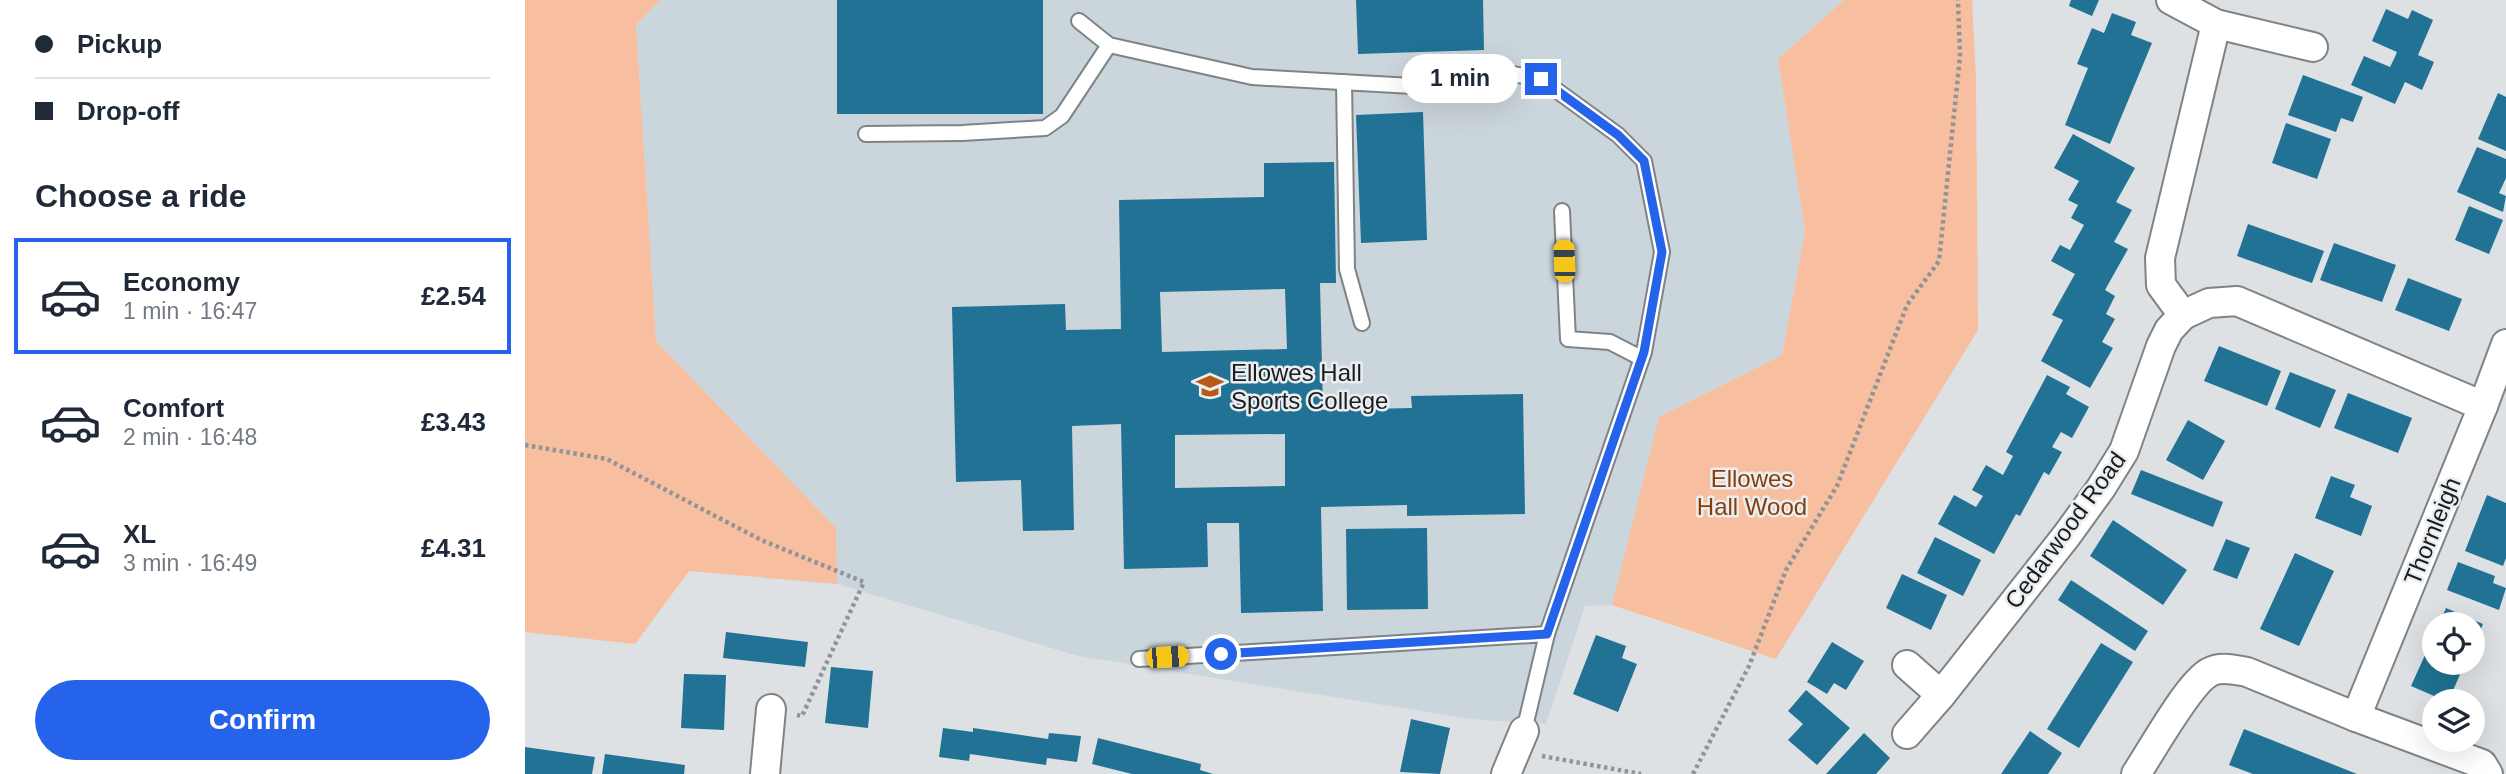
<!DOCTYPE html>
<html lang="en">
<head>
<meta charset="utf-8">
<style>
	:root { --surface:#fff; --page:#f6f6f7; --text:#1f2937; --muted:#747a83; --line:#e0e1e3; --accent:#2563eb }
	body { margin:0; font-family:Arial,sans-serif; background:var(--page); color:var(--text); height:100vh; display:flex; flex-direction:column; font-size:26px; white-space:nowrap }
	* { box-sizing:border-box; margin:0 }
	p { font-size:23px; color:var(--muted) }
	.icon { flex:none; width:38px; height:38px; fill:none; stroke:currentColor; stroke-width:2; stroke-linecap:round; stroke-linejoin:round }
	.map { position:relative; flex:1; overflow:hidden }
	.sheet { display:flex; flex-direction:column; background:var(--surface); width:525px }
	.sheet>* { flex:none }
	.hud { display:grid; align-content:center; height:154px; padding:0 35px; background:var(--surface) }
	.controls { position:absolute; left:1897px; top:612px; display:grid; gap:14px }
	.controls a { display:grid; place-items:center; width:63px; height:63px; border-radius:50%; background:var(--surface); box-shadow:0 7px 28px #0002; font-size:35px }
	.end { position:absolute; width:32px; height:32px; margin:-16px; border:9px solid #2563eb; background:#fff; box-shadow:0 0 0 4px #fff }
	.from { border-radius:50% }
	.bubble { position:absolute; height:49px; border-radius:24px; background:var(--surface); box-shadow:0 7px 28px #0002; font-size:23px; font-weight:600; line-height:49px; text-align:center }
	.car { position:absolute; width:21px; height:42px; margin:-21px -10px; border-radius:9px; box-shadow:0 0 5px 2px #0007; background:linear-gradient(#f5c518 24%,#345 0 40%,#f5c518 0 76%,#345 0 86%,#f5c518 0) }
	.hud b { display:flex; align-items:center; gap:24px; height:66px; font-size:26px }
	.hud b+b { border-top:2px solid var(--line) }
	.hud i { width:18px; height:18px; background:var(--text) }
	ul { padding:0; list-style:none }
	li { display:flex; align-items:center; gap:21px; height:116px; margin:0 14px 10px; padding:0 21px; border:4px solid transparent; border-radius:0px }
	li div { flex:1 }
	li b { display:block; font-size:26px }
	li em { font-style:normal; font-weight:600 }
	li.active { border-color:var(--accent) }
	li>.icon { width:63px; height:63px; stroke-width:1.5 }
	h2 { padding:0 35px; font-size:32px; line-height:84px }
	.button { display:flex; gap:14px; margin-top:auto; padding:14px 35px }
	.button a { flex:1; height:80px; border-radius:42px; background:var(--accent); color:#fff; font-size:28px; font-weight:600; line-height:80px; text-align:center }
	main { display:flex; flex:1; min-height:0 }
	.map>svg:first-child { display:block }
	.built { fill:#cbd6dc }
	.green { fill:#f7be9f }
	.building { fill:#217294; fill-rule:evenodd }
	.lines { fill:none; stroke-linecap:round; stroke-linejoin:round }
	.lane-casing { stroke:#808385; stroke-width:18 }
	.street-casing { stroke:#808385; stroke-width:32 }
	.path { stroke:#919496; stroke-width:4.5; stroke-dasharray:3.5 3.5; stroke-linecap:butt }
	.lane { stroke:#fff; stroke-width:14 }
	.street { stroke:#fff; stroke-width:28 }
	.route { stroke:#2563eb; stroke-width:9 }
	.labels { text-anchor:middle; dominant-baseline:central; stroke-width:5; stroke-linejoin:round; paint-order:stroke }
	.poi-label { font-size:24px; fill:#1b1c1d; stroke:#eaeef0; text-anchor:start }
	.park-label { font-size:24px; fill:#873e08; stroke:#eaeef0 }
	.street-label { font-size:24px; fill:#1b1c1d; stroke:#eaeef0 }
</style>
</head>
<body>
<main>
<section class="sheet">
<div class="hud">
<b><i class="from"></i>Pickup</b>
<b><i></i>Drop-off</b>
</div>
<h2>Choose a ride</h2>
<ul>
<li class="active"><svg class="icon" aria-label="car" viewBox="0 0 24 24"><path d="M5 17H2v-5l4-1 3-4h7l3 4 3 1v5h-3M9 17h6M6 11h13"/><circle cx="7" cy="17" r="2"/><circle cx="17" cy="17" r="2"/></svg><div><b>Economy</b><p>1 min · 16:47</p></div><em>£2.54</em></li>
<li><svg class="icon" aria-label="car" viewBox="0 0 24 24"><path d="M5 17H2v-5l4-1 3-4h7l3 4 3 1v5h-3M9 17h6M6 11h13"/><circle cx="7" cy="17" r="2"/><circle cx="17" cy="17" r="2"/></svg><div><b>Comfort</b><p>2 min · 16:48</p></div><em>£3.43</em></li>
<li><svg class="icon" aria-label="car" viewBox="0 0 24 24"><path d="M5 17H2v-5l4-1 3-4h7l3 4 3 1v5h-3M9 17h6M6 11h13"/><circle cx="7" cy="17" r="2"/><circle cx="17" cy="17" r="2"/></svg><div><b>XL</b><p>3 min · 16:49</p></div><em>£4.31</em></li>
</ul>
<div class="button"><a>Confirm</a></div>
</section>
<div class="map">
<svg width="1981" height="774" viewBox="0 0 1981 774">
	<rect width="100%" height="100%" fill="#dde1e3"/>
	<polygon class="built" points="135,0 1319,0 1253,59 1280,231 1257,355 1134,417 1087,605 1060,606 1021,724 945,719 553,656 312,584 311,528 131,341 111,25"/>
	<g class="green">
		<polygon points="0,0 135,0 111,25 131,341 311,528 312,584 164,571 110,644 0,632"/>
		<polygon points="1319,0 1447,0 1451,80 1453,330 1251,659 1087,605 1134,417 1257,355 1280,231 1253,59"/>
	</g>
	<g class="building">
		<rect x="312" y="0" width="206" height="114"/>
		<polygon points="831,0 958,0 959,50 833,54"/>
		<polygon points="1546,0 1574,0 1567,16 1544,6"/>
		<polygon points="1861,9 1883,19 1887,10 1908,20 1893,55 1909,62 1897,90 1880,82 1870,104 1826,85 1839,56 1865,67 1869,59 1872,52 1847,41"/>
		<polygon points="1587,13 1611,22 1606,35 1627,43 1585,144 1540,125 1563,68 1552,64 1567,28 1579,33"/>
		<polygon points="1778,75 1838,97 1828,122 1816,118 1811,132 1763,115"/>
		<polygon points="1973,93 1981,97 1981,151 1953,139"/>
		<polygon points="898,112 902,240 836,243 831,115"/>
		<polygon points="1761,123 1806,139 1792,179 1747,163"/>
		<polygon points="1548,134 1610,168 1591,202 1607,210 1589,242 1603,249 1580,290 1590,296 1581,314 1590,319 1577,342 1588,348 1565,388 1516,361 1538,320 1527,315 1550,274 1526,261 1535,245 1545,250 1559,225 1546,218 1553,205 1543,200 1554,181 1529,168"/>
		<polygon points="1952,147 1981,159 1981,178 1974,193 1981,196 1978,212 1932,192"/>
		<path d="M809 162 811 283H795L798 410 887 408 886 396 998 394 1000 514 882 516V505L796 507 798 611 716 613 714 523H682L683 567 599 569 596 424 547 426 549 530 498 531 496 480 431 482 427 307 540 304 541 330 596 329 594 200 739 197V163ZM760 289 762 349 637 352 635 292ZM760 434V486L650 488V435Z"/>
		<polygon points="1944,206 1978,220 1964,254 1930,240"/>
		<polygon points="1723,224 1799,251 1787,283 1712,256"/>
		<polygon points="1809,243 1871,265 1857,302 1795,280"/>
		<polygon points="1883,278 1937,299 1924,331 1870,310"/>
		<polygon points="1694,346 1756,371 1742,406 1679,381"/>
		<polygon points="1765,372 1811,390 1795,428 1750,409"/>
		<polygon points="1522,375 1545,387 1541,394 1564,407 1547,438 1536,432 1527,447 1537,452 1524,475 1519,472 1495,516 1491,514 1469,554 1413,524 1429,495 1451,507 1458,496 1447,490 1461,465 1478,475 1488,456 1481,452"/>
		<polygon points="1823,393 1887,418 1873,453 1809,428"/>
		<polygon points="1663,420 1700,441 1678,480 1641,460"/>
		<polygon points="1616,470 1698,502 1688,527 1606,494"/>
		<polygon points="1806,476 1830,485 1825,497 1847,506 1836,536 1790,518"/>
		<polygon points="1962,495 1981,503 1981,558 1978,566 1940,551"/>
		<polygon points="1588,520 1662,570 1638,605 1565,556"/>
		<polygon points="902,528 903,609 822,610 821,529"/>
		<polygon points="1410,537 1456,560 1438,596 1392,573"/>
		<polygon points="1701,539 1725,548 1712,579 1688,570"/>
		<polygon points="1770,553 1809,571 1774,646 1735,629"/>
		<polygon points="1933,562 1970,576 1968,583 1981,588 1974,610 1922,590"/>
		<polygon points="1377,574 1422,595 1406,630 1361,608"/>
		<polygon points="1546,580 1623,631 1610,651 1533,600"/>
		<polygon points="1921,608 1958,624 1948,646 1948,625 1914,625"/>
		<polygon points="201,632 283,642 280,667 198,658"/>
		<polygon points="1071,635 1101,646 1097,658 1112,664 1093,712 1048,694"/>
		<polygon points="1909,635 1909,663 1940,663 1923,702 1886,686"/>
		<polygon points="1307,642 1339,661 1321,690 1309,683 1302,694 1282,682"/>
		<polygon points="1576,643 1608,662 1554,748 1522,729"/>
		<polygon points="306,667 348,671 343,728 300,723"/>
		<polygon points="159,674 201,675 199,730 156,728"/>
		<polygon points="1281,690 1325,728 1292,765 1263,740 1278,724 1263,711"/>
		<polygon points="886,719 925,728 915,774 875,772"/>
		<polygon points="418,728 448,732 448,728 523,739 524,733 556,736 552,762 522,758 521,765 445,754 444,761 414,757"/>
		<polygon points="1719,729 1832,774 1728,774 1704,765"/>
		<polygon points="1505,731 1537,753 1523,774 1476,774"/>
		<polygon points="1339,733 1365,758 1351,774 1301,774"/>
		<polygon points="573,738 676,764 675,770 688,774 607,774 567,764"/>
		<polygon points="0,747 70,757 67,774 0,774"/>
		<polygon points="80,754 160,765 159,774 77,774"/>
	</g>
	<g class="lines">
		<defs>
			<g id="lane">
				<polyline points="554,21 584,45 727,77 923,88 977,72 1016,79 1093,135 1119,161 1137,252 1119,352 1022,634"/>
				<polyline points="819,82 822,269 837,323"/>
				<polyline points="341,134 437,133 520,128 537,116 584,45"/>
				<polyline points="1037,211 1043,339 1085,342 1116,358"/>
				<polyline points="614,659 1022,634 999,731"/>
			</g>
			<g id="street">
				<polyline points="1646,0 1691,24 1788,47"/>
				<polyline points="1658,315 1684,303 1712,301 1958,406"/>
				<polyline points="1382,665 1416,695"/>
				<polyline points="1831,717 1958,406 1981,344"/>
				<polyline points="1382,734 1416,695 1542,535 1576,488 1599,451 1636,346 1644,330 1658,315 1636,285 1635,258 1691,24"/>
				<polyline points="240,774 246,709"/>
				<polyline points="981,774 999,731"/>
				<path d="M1611 774C1626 752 1664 682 1685 672 1696 666 1710 670 1722 672L1831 717 1957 764 1963 774"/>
			</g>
		</defs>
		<use href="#lane" class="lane-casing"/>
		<use href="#street" class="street-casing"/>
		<g class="path">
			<polyline points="0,445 82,459 236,540 339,582 277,716 272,715"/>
			<polyline points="1017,756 1116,774"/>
			<polyline points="1168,774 1224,666 1261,570 1312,486 1382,305 1414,261 1435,56 1433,0"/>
		</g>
		<use href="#lane" class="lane"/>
		<use href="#street" class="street"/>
	</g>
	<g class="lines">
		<polyline class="route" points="696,654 1022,634 1119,352 1137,252 1119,161 1093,135 1016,79"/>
	</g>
	<defs>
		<symbol id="school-bare" viewBox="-9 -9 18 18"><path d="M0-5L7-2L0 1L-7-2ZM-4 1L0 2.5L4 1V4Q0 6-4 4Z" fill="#b95916" stroke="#eaeef0" stroke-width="2.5" paint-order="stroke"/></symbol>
	</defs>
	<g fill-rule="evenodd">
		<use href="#school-bare" x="666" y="367" width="38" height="38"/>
	</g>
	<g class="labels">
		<g class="poi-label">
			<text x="706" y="372">Ellowes Hall<tspan x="706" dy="28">Sports College</tspan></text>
		</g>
		<g class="park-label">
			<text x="1227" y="478">Ellowes<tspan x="1227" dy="28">Hall Wood</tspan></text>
		</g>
		<g class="street-label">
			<text transform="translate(1540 530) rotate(-54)">Cedarwood Road</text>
			<text transform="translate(1907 531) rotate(-68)">Thornleigh</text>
		</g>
	</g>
</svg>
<div class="controls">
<a><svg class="icon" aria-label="locate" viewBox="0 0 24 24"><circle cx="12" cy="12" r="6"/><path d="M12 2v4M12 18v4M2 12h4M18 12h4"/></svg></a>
<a><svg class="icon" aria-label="layers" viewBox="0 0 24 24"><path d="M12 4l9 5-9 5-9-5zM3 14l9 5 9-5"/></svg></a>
</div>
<i class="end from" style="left:696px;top:654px"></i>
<i class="end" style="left:1016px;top:79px"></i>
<div class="bubble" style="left:877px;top:54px;width:116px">1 min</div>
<i class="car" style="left:1039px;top:261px;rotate:358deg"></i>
<i class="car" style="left:642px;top:657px;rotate:86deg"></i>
</div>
</main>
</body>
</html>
